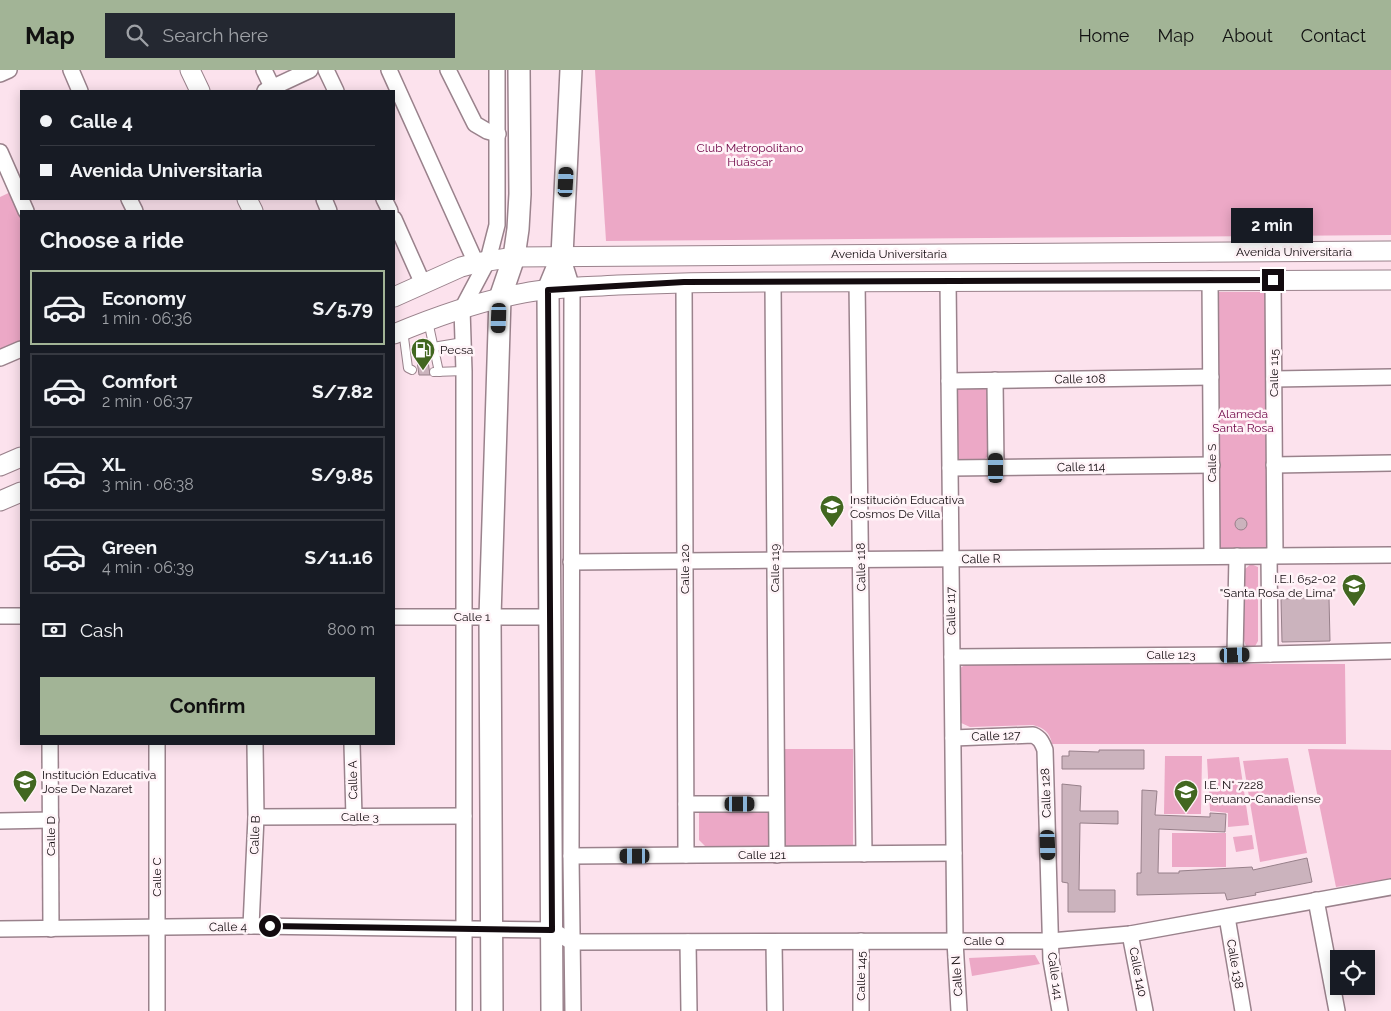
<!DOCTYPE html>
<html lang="en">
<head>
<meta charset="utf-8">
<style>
	:root { --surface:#171b24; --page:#242831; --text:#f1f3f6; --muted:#9ea1a6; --line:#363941; --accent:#a2b496 }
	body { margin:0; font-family:Raleway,sans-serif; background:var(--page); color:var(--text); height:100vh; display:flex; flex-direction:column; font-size:19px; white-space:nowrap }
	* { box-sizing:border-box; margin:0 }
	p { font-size:16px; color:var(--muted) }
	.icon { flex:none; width:28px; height:28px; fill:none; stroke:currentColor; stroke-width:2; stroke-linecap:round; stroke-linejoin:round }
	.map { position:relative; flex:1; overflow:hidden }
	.sheet { position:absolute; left:20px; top:140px; width:375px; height:535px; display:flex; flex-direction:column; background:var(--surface); border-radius:0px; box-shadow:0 2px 12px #0003 }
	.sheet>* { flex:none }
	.top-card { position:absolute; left:20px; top:20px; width:375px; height:110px; border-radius:0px; box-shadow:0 2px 12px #0003; display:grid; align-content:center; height:110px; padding:0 20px; background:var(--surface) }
	.tools { position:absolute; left:1330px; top:880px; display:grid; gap:10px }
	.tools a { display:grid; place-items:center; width:45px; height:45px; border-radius:0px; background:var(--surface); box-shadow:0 2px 12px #0003; font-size:25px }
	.end { position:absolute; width:22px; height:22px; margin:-11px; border:6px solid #130b0f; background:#fff; box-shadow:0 0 0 2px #fff }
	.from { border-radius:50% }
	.bubble { position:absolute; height:35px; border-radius:0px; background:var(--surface); box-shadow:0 2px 12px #0003; font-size:16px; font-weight:700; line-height:35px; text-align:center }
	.car { position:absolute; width:15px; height:30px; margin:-15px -8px; border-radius:6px; box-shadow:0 0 4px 1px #0007; background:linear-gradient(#222 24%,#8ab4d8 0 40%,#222 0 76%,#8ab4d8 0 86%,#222 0) }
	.top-card b { display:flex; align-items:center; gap:18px; height:48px; font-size:19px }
	.top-card b+b { border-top:1px solid var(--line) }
	.top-card i { width:12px; height:12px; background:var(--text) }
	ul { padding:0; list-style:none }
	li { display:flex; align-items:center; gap:15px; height:75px; margin:0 10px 8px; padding:0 10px; border:2px solid var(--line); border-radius:0px }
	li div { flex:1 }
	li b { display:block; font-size:19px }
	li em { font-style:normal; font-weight:700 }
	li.active { border-color:var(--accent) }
	li>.icon { width:45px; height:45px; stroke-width:1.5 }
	h2 { padding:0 20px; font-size:22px; line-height:60px }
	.pay { display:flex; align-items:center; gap:12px; height:55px; padding:0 20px; font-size:19px }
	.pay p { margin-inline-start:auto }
	.action { display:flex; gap:10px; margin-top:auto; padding:10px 20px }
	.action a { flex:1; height:58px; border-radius:0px; background:var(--accent); color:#111; font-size:20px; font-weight:700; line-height:58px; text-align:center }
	header { display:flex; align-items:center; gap:30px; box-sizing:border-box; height:70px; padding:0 25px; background:var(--accent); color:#111 }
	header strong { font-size:24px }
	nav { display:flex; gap:28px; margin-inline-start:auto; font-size:18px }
	.search { width:350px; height:45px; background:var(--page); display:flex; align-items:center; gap:12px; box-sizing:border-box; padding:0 18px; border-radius:0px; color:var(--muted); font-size:19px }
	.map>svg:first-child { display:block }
	.green { fill:#eca8c6 }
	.building { fill:#cbb3bd; stroke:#97808a }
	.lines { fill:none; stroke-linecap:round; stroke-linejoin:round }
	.service-casing { stroke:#9a828c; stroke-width:10 }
	.minor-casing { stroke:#9a828c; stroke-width:18 }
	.tertiary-casing { stroke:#9a828c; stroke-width:21 }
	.secondary-casing { stroke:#9a828c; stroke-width:24 }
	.service { stroke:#fff; stroke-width:8 }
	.minor { stroke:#fff; stroke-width:15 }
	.tertiary { stroke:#fff; stroke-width:19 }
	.secondary { stroke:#fff; stroke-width:21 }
	.route { stroke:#130b0f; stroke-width:6 }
	.labels { text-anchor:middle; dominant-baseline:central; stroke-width:5; stroke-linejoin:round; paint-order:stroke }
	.park-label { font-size:12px; fill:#6e0345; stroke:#fff4f8 }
	.street-label { font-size:12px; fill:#130b0f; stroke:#fff4f8 }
	.poi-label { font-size:12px; fill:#130b0f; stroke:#fff4f8; text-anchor:start }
</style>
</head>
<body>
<header>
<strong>Map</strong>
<div class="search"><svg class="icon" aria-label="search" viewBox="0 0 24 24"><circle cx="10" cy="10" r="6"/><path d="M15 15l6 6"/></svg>Search here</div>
<nav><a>Home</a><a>Map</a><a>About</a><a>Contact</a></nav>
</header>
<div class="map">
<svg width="1391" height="941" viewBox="0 0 1391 941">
	<rect width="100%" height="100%" fill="#fce2ed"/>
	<g class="green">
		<polygon points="595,0 1391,0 1391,165 606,171"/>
		<polygon points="15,120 21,141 21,272 0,281 0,127"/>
		<polygon points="1218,222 1267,222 1268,480 1219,480"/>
		<polygon points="958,317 983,317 987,319 989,322 989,385 983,391 956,390 954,321"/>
		<path d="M1251 494 1258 497V571L1254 578C1247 579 1246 576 1244 571V505L1245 499Z"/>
		<path d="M966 594H1345L1346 674H1052C1050 662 1044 658 1033 655L970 657 959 652V599Z"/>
		<rect x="781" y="679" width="72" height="97"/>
		<polygon points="1308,679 1391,680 1391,809 1336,817"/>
		<polygon points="1165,686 1202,686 1201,744 1164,744"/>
		<polygon points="1239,687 1249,755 1228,757 1228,743 1210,741 1207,689"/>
		<polygon points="1288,688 1307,783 1260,792 1243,691"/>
		<polygon points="771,740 772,774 769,776 706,777 699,770 699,741"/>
		<rect x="1172" y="763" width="54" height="34"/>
		<polygon points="1252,765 1254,779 1236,782 1233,767"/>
		<polygon points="1035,885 1040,894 972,906 969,888"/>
	</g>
	<g class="building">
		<polygon points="422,276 422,281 427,284 430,305 419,305 415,277"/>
		<circle cx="1241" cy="454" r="6"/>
		<polygon points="1303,528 1329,528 1330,571 1282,572 1281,529"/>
		<polygon points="1099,680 1144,680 1144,699 1062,699 1062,686 1069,686 1069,681 1099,682"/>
		<polygon points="1062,714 1081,716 1080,741 1118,741 1118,754 1080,753 1079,820 1115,820 1115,842 1068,842 1068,813 1062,812"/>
		<polygon points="1142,720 1157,721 1155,745 1210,747 1210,743 1226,744 1225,762 1159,759 1158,803 1179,803 1179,801 1252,797 1253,800 1307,788 1312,812 1255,823 1256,825 1227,830 1225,823 1137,825 1137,803 1141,803"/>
	</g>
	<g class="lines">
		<defs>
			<g id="service">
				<polyline points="428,251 439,302"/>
				<polyline points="403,260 408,298 412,300"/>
				<polyline points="427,278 463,272"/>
				<polyline points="434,302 464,301"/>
			</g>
			<g id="minor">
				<polyline points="71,0 80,21"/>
				<polyline points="264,0 274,21"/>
				<polyline points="326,0 336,21"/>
				<polyline points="389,0 476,193"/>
				<polyline points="448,0 475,54 487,61 498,64"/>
				<polyline points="0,4 9,0"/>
				<polyline points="265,21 310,0"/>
				<polyline points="0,82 26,141"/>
				<polyline points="129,129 135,141"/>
				<polyline points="324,129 329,141"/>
				<polyline points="384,129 390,141"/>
				<polyline points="394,149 423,214"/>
				<polyline points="562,186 572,218 571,786 573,941"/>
				<polyline points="1210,209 1212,486"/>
				<polyline points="948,210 955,871 959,941"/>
				<polyline points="1273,210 1275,486"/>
				<polyline points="857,211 864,784"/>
				<polyline points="773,212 777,785"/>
				<polyline points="684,213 686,785"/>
				<polyline points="0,288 21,279"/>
				<polyline points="1274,309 1391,307"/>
				<polyline points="995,310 996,397"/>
				<polyline points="949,311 1211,307"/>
				<polyline points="1274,395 1391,393"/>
				<polyline points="950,398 1212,395"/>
				<polyline points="1269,486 1270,584"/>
				<polyline points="571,492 1391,485"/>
				<polyline points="0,546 21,546"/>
				<polyline points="394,547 550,547"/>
				<polyline points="1235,585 1237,486"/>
				<polyline points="952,587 1235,585 1391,581"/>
				<path d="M953 668 1033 665C1040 668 1042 672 1045 680L1051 890 1060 941"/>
				<polyline points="50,674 51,859"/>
				<polyline points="157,674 157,941"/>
				<polyline points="352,674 354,747"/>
				<polyline points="686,734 776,734"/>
				<polyline points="256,747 464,746"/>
				<polyline points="0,751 51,750"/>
				<polyline points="571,786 954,783"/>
				<polyline points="1316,830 1337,941"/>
				<polyline points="1227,847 1243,941"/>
				<polyline points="251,856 256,747 255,674"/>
				<polyline points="0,859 251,856 552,860 572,872 1051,871 1130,864 1391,817"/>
				<polyline points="1130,864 1145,941"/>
				<polyline points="861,871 861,941"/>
				<polyline points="688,872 689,941"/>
				<polyline points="774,872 775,941"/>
				<polyline points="464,941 464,301 462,239 488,190 497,155 497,0"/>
			</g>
			<g id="tertiary">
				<polyline points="190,0 200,21"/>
				<polyline points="247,129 253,141"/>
				<polyline points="394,227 461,197 476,193 514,187 1391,181"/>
				<path d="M394 264C435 247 479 231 524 223 554 217 587 217 618 215 670 213 721 212 773 212L1391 210"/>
				<polyline points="0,396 21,387"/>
				<polyline points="0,431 21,422"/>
			</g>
			<g id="secondary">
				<polyline points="492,941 490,547 500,228 514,187 518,159 520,124 519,0"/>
				<polyline points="552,941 548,220 562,186 571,0"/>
			</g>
		</defs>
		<use href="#service" class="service-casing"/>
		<use href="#minor" class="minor-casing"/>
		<use href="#tertiary" class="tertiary-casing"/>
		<use href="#secondary" class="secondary-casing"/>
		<use href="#service" class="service"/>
		<use href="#minor" class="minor"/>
		<use href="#tertiary" class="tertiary"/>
		<use href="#secondary" class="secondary"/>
	</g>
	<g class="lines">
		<polyline class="route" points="270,856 552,860 548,220 684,212 1273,210"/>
	</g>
	<defs>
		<symbol id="fuel-pin" viewBox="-11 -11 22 30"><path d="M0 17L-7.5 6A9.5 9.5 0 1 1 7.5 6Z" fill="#426720" stroke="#fff4f8"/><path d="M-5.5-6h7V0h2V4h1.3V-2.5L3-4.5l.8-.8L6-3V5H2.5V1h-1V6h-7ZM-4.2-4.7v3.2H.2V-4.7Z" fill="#fff"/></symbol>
		<symbol id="school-pin" viewBox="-11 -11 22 30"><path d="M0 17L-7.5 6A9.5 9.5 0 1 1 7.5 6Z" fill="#426720" stroke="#fff4f8"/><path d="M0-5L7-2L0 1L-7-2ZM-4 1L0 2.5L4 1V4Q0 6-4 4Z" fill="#fff"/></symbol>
	</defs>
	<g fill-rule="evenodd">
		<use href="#fuel-pin" x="409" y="266" width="28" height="38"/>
		<use href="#school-pin" x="818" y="423" width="28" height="38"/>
		<use href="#school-pin" x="1340" y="502" width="28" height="38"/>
		<use href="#school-pin" x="11" y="698" width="28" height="38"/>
		<use href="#school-pin" x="1172" y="708" width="28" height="38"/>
	</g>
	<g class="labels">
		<g class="park-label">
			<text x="750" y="78">Club Metropolitano<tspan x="750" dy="14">Huáscar</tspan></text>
			<text x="1243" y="344">Alameda<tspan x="1243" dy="14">Santa Rosa</tspan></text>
		</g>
		<g class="street-label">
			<text x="1294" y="182">Avenida Universitaria</text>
			<text x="889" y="184">Avenida Universitaria</text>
			<text transform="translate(1274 303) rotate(-90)">Calle 115</text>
			<text transform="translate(1080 309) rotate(-1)">Calle 108</text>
			<text transform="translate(1212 393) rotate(-90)">Calle S</text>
			<text transform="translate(1081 397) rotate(-1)">Calle 114</text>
			<text transform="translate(981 489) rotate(-1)">Calle R</text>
			<text transform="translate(861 497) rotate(-91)">Calle 118</text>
			<text transform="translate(775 498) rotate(-90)">Calle 119</text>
			<text transform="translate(685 499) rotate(-90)">Calle 120</text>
			<text transform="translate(951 541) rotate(-91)">Calle 117</text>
			<text x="472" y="547">Calle 1</text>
			<text x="1171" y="585">Calle 123</text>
			<text transform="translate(996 666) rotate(-2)">Calle 127</text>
			<text transform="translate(353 710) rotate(-91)">Calle A</text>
			<text transform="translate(1046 723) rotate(-92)">Calle 128</text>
			<text x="360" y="747">Calle 3</text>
			<text transform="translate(255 765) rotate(-88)">Calle B</text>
			<text transform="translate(51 766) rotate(-90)">Calle D</text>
			<text x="762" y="785">Calle 121</text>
			<text transform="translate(157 807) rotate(-90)">Calle C</text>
			<text transform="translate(228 857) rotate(-1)">Calle 4</text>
			<text x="984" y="871">Calle Q</text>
			<text transform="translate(1235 894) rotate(80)">Calle 138</text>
			<text transform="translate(1138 902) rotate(79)">Calle 140</text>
			<text transform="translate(861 906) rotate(-90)">Calle 145</text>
			<text transform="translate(957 906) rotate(-94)">Calle N</text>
			<text transform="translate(1055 906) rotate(82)">Calle 141</text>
		</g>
		<g class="poi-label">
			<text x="440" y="280">Pecsa</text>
			<text x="850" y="430">Institución Educativa<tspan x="850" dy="14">Cosmos De Villa</tspan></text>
			<text x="1336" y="509" text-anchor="end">I.E.I. 652-02<tspan x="1336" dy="14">"Santa Rosa de Lima"</tspan></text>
			<text x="42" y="705">Institución Educativa<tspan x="42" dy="14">Jose De Nazaret</tspan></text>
			<text x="1204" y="715">I.E. N° 7228<tspan x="1204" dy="14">Peruano-Canadiense</tspan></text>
		</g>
	</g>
</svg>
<div class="tools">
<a><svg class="icon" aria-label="locate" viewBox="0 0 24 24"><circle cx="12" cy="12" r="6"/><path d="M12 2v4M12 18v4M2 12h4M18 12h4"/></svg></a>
</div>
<i class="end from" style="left:270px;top:856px"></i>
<i class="end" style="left:1273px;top:210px"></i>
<div class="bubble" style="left:1231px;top:138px;width:82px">2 min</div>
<i class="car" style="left:566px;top:112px;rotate:3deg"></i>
<i class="car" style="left:499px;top:248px;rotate:182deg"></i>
<i class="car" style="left:996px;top:398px;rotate:0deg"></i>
<i class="car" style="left:1235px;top:585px;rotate:88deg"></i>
<i class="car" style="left:740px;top:734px;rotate:90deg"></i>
<i class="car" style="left:1048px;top:775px;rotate:178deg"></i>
<i class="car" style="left:635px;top:786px;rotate:270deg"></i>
<div class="top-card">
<b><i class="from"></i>Calle 4</b>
<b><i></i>Avenida Universitaria</b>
</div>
<section class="sheet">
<h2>Choose a ride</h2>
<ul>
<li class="active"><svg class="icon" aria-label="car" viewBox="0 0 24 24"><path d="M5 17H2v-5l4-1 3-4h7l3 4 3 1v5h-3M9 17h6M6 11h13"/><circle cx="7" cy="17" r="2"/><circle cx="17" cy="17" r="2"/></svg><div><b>Economy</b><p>1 min · 06:36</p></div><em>S/5.79</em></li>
<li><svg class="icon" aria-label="car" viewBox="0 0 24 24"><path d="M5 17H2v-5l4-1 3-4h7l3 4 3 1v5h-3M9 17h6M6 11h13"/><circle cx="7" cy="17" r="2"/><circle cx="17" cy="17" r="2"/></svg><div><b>Comfort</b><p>2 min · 06:37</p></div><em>S/7.82</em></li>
<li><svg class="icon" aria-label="car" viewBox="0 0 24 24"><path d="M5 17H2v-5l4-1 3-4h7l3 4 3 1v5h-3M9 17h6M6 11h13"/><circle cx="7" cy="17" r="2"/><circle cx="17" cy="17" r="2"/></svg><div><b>XL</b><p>3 min · 06:38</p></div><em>S/9.85</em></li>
<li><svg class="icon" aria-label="car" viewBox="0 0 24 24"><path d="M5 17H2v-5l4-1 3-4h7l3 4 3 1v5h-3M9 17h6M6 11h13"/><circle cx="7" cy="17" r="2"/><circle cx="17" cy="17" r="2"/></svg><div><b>Green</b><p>4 min · 06:39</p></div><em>S/11.16</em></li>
</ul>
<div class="pay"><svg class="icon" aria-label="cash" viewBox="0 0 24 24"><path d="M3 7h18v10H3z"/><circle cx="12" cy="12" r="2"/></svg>Cash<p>800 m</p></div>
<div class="action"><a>Confirm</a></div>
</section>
</div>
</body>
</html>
